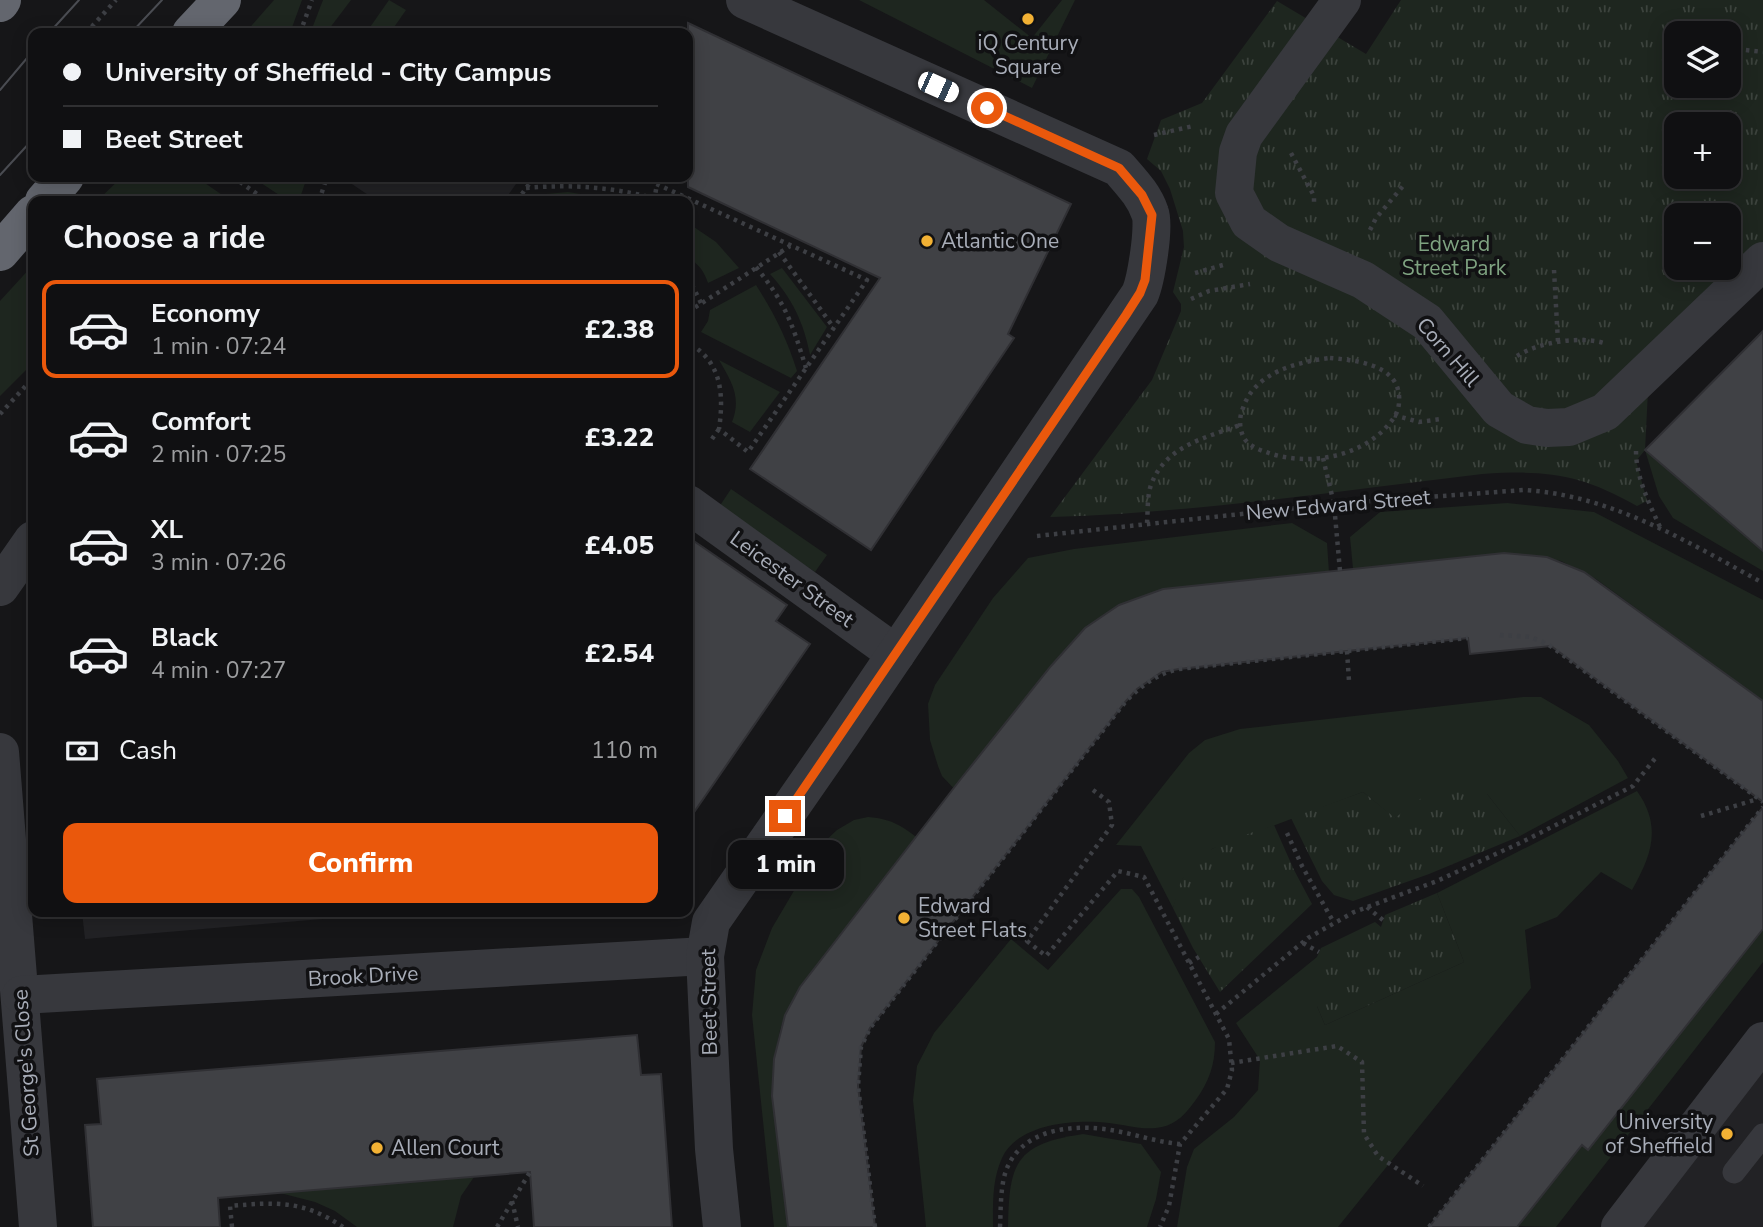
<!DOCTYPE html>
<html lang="en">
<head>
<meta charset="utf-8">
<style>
	:root { --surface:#101012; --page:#19191b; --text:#f1f3f6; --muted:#9c9d9f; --line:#303032; --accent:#ea580c }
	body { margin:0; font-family:"Nunito Sans",sans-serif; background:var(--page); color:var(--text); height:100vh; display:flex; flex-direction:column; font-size:26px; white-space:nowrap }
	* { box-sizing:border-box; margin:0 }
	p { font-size:23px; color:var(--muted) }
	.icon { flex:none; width:38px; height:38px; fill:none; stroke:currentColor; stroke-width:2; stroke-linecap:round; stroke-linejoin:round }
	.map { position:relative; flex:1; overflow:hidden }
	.details { position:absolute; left:28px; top:196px; width:665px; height:721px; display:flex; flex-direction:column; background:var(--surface); border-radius:14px; box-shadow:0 4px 18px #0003,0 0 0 2px var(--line) }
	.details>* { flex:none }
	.banner { position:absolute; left:28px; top:28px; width:665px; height:154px; border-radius:14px; box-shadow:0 4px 18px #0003,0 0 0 2px var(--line); display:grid; align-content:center; height:154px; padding:0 35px; background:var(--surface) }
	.fabs { position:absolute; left:1664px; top:21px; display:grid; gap:14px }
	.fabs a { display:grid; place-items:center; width:77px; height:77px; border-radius:14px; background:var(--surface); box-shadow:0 4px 18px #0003,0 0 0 2px var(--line); font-size:35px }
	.end { position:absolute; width:32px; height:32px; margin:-16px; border:9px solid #ea580c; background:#fff; box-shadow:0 0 0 4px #fff }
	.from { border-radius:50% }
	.bubble { position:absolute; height:49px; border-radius:14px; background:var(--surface); box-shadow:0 4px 18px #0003,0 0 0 2px var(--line); font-size:23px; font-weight:800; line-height:49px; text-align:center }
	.car { position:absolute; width:21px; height:42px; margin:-21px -10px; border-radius:9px; box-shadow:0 0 5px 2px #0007; background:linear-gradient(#fff 24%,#345 0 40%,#fff 0 76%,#345 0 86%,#fff 0) }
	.banner b { display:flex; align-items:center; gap:24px; height:66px; font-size:26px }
	.banner b+b { border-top:2px solid var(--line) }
	.banner i { width:18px; height:18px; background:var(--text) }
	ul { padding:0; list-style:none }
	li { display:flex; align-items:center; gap:21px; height:98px; margin:0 14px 10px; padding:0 21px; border:4px solid transparent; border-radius:14px }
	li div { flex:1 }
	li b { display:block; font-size:26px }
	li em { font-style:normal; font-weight:800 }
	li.selected { border-color:var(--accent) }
	li>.icon { width:63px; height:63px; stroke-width:1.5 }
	h2 { padding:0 35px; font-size:32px; line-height:84px }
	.pay { display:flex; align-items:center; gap:18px; height:77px; padding:0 35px; font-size:26px }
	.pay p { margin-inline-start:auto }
	.button { display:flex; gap:14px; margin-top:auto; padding:14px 35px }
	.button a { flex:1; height:80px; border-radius:14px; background:var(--accent); color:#fff; font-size:28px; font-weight:800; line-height:80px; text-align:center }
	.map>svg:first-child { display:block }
	.built { fill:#222225 }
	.green { fill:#1e261f }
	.park { fill:url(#park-tufts); fill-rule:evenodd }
	.building { fill:#404145; stroke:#303034; stroke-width:2 }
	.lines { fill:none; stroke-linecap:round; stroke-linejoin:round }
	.path { stroke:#3d3f44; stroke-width:4.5; stroke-dasharray:3.5 5; stroke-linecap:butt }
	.lane { stroke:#37383d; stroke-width:23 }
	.street { stroke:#37383d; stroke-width:38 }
	.highway { stroke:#63666e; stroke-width:38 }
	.tram { stroke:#4a4c52; stroke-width:2 }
	.path-bridge { stroke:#3d3f44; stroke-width:4.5; stroke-dasharray:3.5 5; stroke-linecap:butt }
	.route { stroke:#ea580c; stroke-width:9 }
	.poi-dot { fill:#f2b134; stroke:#111113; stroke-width:2.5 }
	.labels { text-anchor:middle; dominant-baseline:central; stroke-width:7; stroke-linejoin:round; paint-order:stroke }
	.poi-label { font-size:21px; fill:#a8adb8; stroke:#111113; text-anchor:start }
	.park-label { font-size:21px; fill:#7fa381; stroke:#111113 }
	.street-label { font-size:21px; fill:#a8adb8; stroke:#111113 }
</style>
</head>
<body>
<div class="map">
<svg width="1763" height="1227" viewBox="0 0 1763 1227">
	<defs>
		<pattern id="park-tufts" width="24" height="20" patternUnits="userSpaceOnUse" patternTransform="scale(1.75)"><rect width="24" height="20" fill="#1e261f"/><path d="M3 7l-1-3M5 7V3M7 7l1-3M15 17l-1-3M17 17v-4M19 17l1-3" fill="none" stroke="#3c433d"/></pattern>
	</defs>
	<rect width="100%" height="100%" fill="#161618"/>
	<g class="built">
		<polygon points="353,177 521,177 504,201 377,201 349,182"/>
		<polygon points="82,912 406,912 85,939"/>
		<polygon points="1763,1041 1763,1227 1620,1227"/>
	</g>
	<g class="green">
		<polygon points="274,0 302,0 290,33 245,33"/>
		<polygon points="323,0 351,0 326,33 313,33 313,26"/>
		<polygon points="389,0 406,10 390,33 366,33"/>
		<polygon points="859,0 984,0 1032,38 1062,0 1075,0 1032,88"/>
		<polygon points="122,177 196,177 231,201 97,201"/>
		<polygon points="252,177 307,177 299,201 282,197"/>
		<polygon points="568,192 626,201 531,201 535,195"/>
		<path d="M688 223 716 242 739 268 708 283C704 271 699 264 688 258Z"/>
		<polygon points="33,265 33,363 0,396 0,301"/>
		<path d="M782 268 827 327 810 355C804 323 792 298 770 274Z"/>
		<path d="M756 285C774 313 787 339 797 371L791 378 701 332 708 321 710 310Z"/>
		<path d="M719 360 780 392 750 432 732 422C742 397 731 381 719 360Z"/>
		<polygon points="1645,450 1763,551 1763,571 1673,518 1659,496"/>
		<polygon points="731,489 827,555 815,572 719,507"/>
		<polygon points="1507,503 1594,512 1763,600 1763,701 1596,579 1561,561 1504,553 1353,569 1350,537 1380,512"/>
		<polygon points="1292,523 1327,543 1329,572 1163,589 1119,605 1085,628 1070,644 959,781 959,794 942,776 938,766 930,740 928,704 935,685 993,598 1028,558 1074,549"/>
		<polygon points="1523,697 1541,697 1589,725 1618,761 1628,778 1520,836 1487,794 1394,818 1363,792 1212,849 1183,878 1173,908 1141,846 1116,845 1189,753 1205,740 1240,729"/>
		<path d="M1637 791C1662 826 1652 855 1632 890L1601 872 1557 917 1525 930 1531 988 1338 1227H1177L1187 1167 1194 1149 1234 1117 1258 1090 1260 1060 1236 1023 1317 957V1006L1325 1025 1464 962 1437 893Z"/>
		<path d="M868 817C894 819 903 827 923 842L910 844 800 987 785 1015 780 1030 774 1059 772 1096 788 1227H774L752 1015 756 970 772 928 821 845 837 830 854 820Z"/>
		<path d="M1121 889H1132L1139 897 1215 1042C1215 1065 1209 1082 1195 1101 1186 1113 1177 1124 1162 1127 1144 1131 1127 1125 1109 1123 1076 1119 1018 1123 1002 1158 992 1180 993 1203 993 1227H926L913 1100 917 1066 934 1033 1011 939 1048 970Z"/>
		<polygon points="1763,929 1763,962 1556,1227 1518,1226 1582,1145 1588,1150"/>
		<path d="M1083 1134 1141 1144 1161 1172 1156 1199 1147 1227H1008C1009 1162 1016 1144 1083 1134Z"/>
		<polygon points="474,1177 461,1196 453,1227 357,1227 335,1211 315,1202 280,1193"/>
	</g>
	<g class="park">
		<path d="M1401 0H1763V261L1649 370 1645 450 1636 461 1647 501 1637 506C1579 473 1547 470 1482 474 1338 491 1195 513 1050 517L1152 380 1181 311V304L1173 292 1184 247 1183 231 1170 189 1161 171 1147 159 1161 120 1202 103 1277 1 1366 54ZM1676 33H1729V86H1676ZM1676 124H1729V177H1676ZM1676 215H1729V268H1676Z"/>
		<polygon points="1455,773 1487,794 1520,836 1429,874 1353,901 1334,895 1322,881 1291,818 1363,792 1395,818"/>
		<path d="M1274 825 1294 870 1312 904 1220 992 1193 948 1173 908C1176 898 1178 886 1184 876 1201 845 1242 837 1274 825Z"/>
		<polygon points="1437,893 1464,962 1325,1025 1317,1006 1317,957 1321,948 1375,922 1381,927 1385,915"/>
	</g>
	<g class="building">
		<polygon points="688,23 1071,204 1008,334 1014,338 871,550 750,469 880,278 688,187"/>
		<polygon points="1763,331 1763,551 1645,450"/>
		<polygon points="688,537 787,605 776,621 810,644 688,821"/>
		<polygon points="1504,553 1547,557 1584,572 1763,701 1763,802 1551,646 1470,654 1468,638 1179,669 1162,672 1137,689 1126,701 870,1028 861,1047 858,1086 875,1227 788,1227 772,1096 774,1059 785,1015 800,987 960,780 1051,666 1085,628 1119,605 1163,589"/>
		<polygon points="1763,807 1763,929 1588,1150 1582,1145 1517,1227 1429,1227"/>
		<polygon points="637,1035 641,1075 661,1074 672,1227 534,1227 530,1172 218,1198 220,1227 93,1227 85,1125 101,1124 97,1079"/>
	</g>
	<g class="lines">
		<g class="path">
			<polyline points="86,33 116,0"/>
			<polyline points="300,33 312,0"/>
			<polyline points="1729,48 1763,52"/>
			<polyline points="1154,135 1193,126"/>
			<polyline points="1291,153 1314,196 1314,205"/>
			<polyline points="233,177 267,201"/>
			<path d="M641 177 867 280 748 452 719 429C724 395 722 361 688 343"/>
			<path d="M526 188C573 184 609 187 654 198"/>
			<polyline points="319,201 327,177"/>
			<polyline points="517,201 534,177"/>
			<polyline points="654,201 657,184"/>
			<polyline points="1370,230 1376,218 1403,186"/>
			<polyline points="779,252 834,328"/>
			<path d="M756 267C786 304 792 323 806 368"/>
			<polyline points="1554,270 1558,342"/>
			<polyline points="1195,273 1223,265"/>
			<polyline points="688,277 701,303"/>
			<polyline points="1191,299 1209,291 1250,284"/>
			<polyline points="688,312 790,246"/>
			<path d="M1517 356C1539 342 1582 335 1607 344"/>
			<path d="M1330 358C1354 360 1396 364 1399 395 1400 407 1397 415 1389 424 1361 458 1306 467 1266 452 1259 450 1248 445 1244 438 1239 429 1239 417 1243 408 1255 372 1297 362 1330 358Z"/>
			<polyline points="0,414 33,378"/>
			<polyline points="1394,415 1419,422 1441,419"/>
			<polyline points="712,439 719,429"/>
			<path d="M1636 451C1636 477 1649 503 1660 527"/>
			<polyline points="1323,458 1334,504 1340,571"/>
			<path d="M1147 523C1148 511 1147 496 1151 485 1165 446 1205 438 1240 425"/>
			<path d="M1037 536 1334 504 1524 490C1611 495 1688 542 1763 583"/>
			<polyline points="1500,635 1531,637 1549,645 1763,802"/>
			<polyline points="1347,651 1349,681"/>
			<polyline points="1093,790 1109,802 1112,825 1027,941 1046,956 1118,871 1144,877 1229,1039 1232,1070 1227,1089 1180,1144 1169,1206 1160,1227"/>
			<polyline points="1701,816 1758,799"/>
			<polyline points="1287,833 1302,866 1334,923"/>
			<polyline points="1367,907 1384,921"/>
			<polyline points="1303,943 1319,952"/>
			<polyline points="1189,963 1199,957"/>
			<polyline points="1216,1014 1308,938 1354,912 1437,881 1522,842 1633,786 1657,756"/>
			<polyline points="1231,1063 1337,1046 1362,1062 1364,1134 1378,1156 1423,1186"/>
			<polyline points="512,1201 518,1227"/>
			<path d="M232 1227 230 1206C276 1202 303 1200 343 1227"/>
			<polyline points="497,1227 530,1172"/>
			<path d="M1000 1227C1001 1209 1000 1185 1007 1168 1024 1128 1074 1124 1111 1130 1135 1134 1156 1142 1180 1144"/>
		</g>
		<polyline class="lane" points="1734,1172 1763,1135"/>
		<g class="street">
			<polyline points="1342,0 1244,135 1238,152 1234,193 1249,222 1279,243 1363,280 1427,322 1499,409 1527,425 1547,428 1569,427 1605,412 1763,261"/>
			<polyline points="688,504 896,654"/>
			<polyline points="0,587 33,540"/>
			<polyline points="0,752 38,1227"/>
			<polyline points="21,995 705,956"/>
			<path d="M722 1227 714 1149 705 956 711 922 843 732 1140 294C1146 280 1155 226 1150 213 1144 195 1131 182 1119 168L745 0"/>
			<polyline points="1620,1227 1763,1041"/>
		</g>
		<g class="highway">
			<polyline points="0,3 2,0"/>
			<polyline points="191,33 222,0"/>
			<polyline points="44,201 65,177"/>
			<polyline points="0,252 33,214"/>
		</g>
		<g class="tram">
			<polyline points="49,33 79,0"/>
			<polyline points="131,33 162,0"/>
			<polyline points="0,90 33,51"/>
			<polyline points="0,175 33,139"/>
		</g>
		<g class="path-bridge">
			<path d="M875 1227 858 1086 861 1047 870 1028 1126 701C1142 685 1157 674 1179 669L1468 638"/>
			<polyline points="1429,1227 1763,807"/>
		</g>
	</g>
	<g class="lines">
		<polyline class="route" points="785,816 1126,315 1140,293 1145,280 1152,215 1142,195 1119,168 987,108"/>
	</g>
	<g class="poi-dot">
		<circle cx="1028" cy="19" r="7"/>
		<circle cx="927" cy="241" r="7"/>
		<circle cx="904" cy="918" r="7"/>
		<circle cx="1727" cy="1134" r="7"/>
		<circle cx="377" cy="1148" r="7"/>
	</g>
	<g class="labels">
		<g class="poi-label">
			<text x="1028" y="43" text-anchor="middle">iQ Century<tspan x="1028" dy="24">Square</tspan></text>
			<text x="941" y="241">Atlantic One</text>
			<text x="918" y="906">Edward<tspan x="918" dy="24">Street Flats</tspan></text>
			<text x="1713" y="1122" text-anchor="end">University<tspan x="1713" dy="24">of Sheffield</tspan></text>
			<text x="391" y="1148">Allen Court</text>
		</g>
		<g class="park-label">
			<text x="1454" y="244">Edward<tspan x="1454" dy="24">Street Park</tspan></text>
		</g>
		<g class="street-label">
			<text transform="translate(1448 352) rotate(49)">Corn Hill</text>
			<text transform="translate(1338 505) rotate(-5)">New Edward Street</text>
			<text transform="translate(792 579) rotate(36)">Leicester Street</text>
			<text transform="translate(363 976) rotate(-3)">Brook Drive</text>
			<text transform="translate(709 1002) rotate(-91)">Beet Street</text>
			<text transform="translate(26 1073) rotate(-94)">St George's Close</text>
		</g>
	</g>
</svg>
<div class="fabs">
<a><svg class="icon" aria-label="layers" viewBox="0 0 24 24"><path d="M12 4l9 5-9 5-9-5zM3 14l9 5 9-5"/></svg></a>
<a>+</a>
<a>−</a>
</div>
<i class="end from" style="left:987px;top:108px"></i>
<i class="end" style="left:785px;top:816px"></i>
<div class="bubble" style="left:728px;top:840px;width:116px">1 min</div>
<i class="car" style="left:938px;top:87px;rotate:114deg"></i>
<div class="banner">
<b><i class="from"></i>University of Sheffield - City Campus</b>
<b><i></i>Beet Street</b>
</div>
<section class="details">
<h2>Choose a ride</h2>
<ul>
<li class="selected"><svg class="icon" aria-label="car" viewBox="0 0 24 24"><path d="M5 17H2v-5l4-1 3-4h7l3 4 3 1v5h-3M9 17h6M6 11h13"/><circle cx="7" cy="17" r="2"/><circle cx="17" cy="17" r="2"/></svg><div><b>Economy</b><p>1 min · 07:24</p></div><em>£2.38</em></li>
<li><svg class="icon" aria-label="car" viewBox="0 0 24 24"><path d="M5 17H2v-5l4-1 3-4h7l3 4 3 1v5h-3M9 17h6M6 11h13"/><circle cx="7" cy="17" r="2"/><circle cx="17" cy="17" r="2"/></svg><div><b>Comfort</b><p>2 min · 07:25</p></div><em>£3.22</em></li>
<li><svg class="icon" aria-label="car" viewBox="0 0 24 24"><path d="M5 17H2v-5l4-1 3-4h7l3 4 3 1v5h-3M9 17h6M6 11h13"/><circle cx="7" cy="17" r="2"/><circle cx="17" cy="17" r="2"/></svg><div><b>XL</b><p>3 min · 07:26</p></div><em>£4.05</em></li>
<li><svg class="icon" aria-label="car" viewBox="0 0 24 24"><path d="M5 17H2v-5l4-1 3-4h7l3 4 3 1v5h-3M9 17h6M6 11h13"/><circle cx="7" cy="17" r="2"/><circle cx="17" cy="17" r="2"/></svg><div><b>Black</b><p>4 min · 07:27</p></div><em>£2.54</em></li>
</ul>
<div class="pay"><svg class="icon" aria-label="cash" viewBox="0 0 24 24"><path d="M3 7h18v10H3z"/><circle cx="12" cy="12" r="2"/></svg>Cash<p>110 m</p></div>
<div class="button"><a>Confirm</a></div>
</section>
</div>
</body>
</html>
